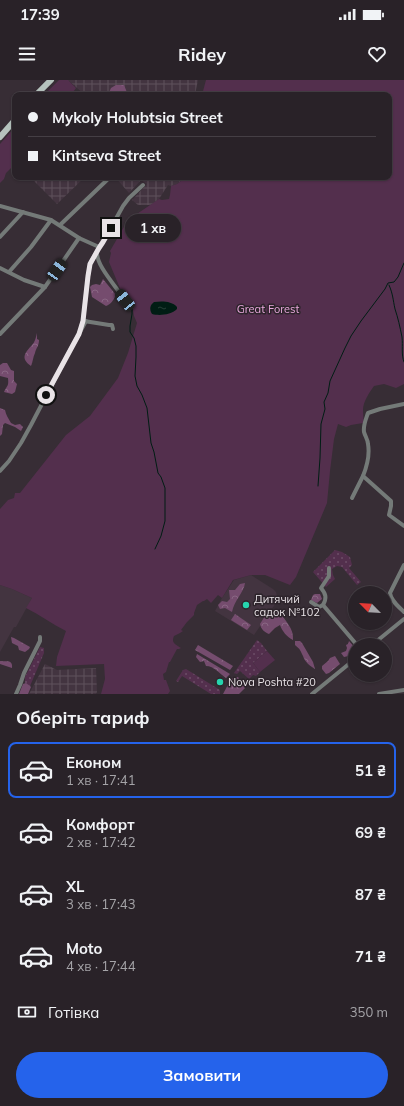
<!DOCTYPE html>
<html lang="uk">
<head>
<meta charset="utf-8">
<style>
	:root { --surface:#292228; --page:#312a30; --text:#f1f3f6; --muted:#a5a4a8; --line:#453f45; --accent:#2563eb }
	body { margin:0; font-family:Mulish,sans-serif; background:var(--page); color:var(--text); height:100vh; display:flex; flex-direction:column; font-size:15px; white-space:nowrap }
	* { box-sizing:border-box; margin:0 }
	p { font-size:13px; color:var(--muted) }
	.icon { flex:none; width:22px; height:22px; fill:none; stroke:currentColor; stroke-width:2; stroke-linecap:round; stroke-linejoin:round }
	.map { position:relative; height:614px; overflow:hidden }
	.panel { display:flex; flex-direction:column; background:var(--surface); flex:1 }
	.panel>* { flex:none }
	.banner { position:absolute; left:12px; top:12px; width:380px; height:88px; border-radius:8px; box-shadow:0 1px 3px #0004,0 0 0 1px var(--line); display:grid; align-content:center; height:88px; padding:0 16px; background:var(--surface) }
	.needle { width:26px; rotate:294deg }
	.tools { position:absolute; left:348px; top:506px; display:grid; gap:8px }
	.tools a { display:grid; place-items:center; width:44px; height:44px; border-radius:50%; background:var(--surface); box-shadow:0 1px 3px #0004,0 0 0 1px var(--line); font-size:20px }
	.end { position:absolute; width:18px; height:18px; margin:-9px; border:5px solid #e9e3e7; background:#111; box-shadow:0 0 0 2px #111 }
	.from { border-radius:50% }
	.bubble { position:absolute; height:28px; border-radius:14px; background:var(--surface); box-shadow:0 1px 3px #0004,0 0 0 1px var(--line); font-size:13px; font-weight:700; line-height:28px; text-align:center }
	.car { position:absolute; width:12px; height:24px; margin:-12px -6px; border-radius:5px; box-shadow:0 0 3px 1px #0007; background:linear-gradient(#222 24%,#8ab4d8 0 40%,#222 0 76%,#8ab4d8 0 86%,#222 0) }
	.banner b { display:flex; align-items:center; gap:14px; height:38px; font-size:15px }
	.banner b+b { border-top:1px solid var(--line) }
	.banner i { width:10px; height:10px; background:var(--text) }
	ul { padding:0; list-style:none }
	li { display:flex; align-items:center; gap:12px; height:56px; margin:0 8px 6px; padding:0 8px; border:2px solid transparent; border-radius:8px }
	li div { flex:1 }
	li b { display:block; font-size:15px }
	li em { font-style:normal; font-weight:700 }
	li.current { border-color:var(--accent) }
	li>.icon { width:36px; height:36px; stroke-width:1.5 }
	h2 { padding:0 16px; font-size:18px; line-height:48px }
	.pay { display:flex; align-items:center; gap:10px; height:44px; padding:0 16px; font-size:15px }
	.pay p { margin-inline-start:auto }
	.primary-button { display:flex; gap:8px; margin-top:auto; padding:8px 16px }
	.primary-button a { flex:1; height:46px; border-radius:24px; background:var(--accent); color:#fff; font-size:16px; font-weight:700; line-height:46px; text-align:center }
	.status { display:flex; justify-content:space-between; align-items:center; height:28px; padding:0 20px; background:var(--surface); direction:ltr }
	.status svg { height:11px; fill:currentColor }
	header { display:flex; justify-content:space-between; align-items:center; height:52px; padding:0 16px; background:var(--surface); font-size:18px; font-weight:700 }
	.map>svg:first-child { display:block }
	.built { fill:#433440 }
	.industrial { fill:url(#industrial-grid) }
	.grass { fill:url(#grass-dots) }
	.forest { fill:url(#forest-crowns) }
	.park { fill:#532f4d }
	.water { fill:url(#water-ripples) }
	.lines { fill:none; stroke-linecap:round; stroke-linejoin:round }
	.stream { stroke:#001d14; stroke-width:1 }
	.minor { stroke:#747a78; stroke-width:4 }
	.primary { stroke:#b6c3be; stroke-width:6 }
	.route { stroke:#e9e3e7; stroke-width:5 }
	.poi-dot { fill:#26d5ae; stroke:#2d242b; stroke-width:1.5 }
	.labels { text-anchor:middle; dominant-baseline:central; stroke-width:3; stroke-linejoin:round; paint-order:stroke }
	.park-label { font-size:11px; fill:#e9a8dd; stroke:#2d242b }
	.poi-label { font-size:11px; fill:#e9e3e7; stroke:#2d242b; text-anchor:start }
</style>
</head>
<body>
<div class="status"><b>17:39</b><svg viewBox="0 0 49 12"><path d="M0 12V9h3v3zM5 12V6h3v6zM10 12V3h3v9zM15 12V0h3v12zM26 1h20v11H26zM47 4h2v5h-2z"/></svg></div>
<header><svg class="icon" aria-label="menu" viewBox="0 0 24 24"><path d="M4 6h16M4 12h16M4 18h16"/></svg>Ridey<svg class="icon" aria-label="heart" viewBox="0 0 24 24"><path d="M12 20l-8-8c-3-5 5-10 8-4 3-6 11-1 8 4z"/></svg></header>
<div class="map">
<svg width="404" height="614" viewBox="0 0 404 614">
	<defs>
		<pattern id="industrial-grid" width="8" height="8" patternUnits="userSpaceOnUse"><rect width="8" height="8" fill="#433440"/><path d="M0 4h8M4 0v8" fill="none" stroke="#5e515c"/></pattern>
		<pattern id="grass-dots" width="8" height="8" patternUnits="userSpaceOnUse"><rect width="8" height="8" fill="#532f4d"/><path d="M2 2h.1M6 6h.1" fill="none" stroke="#6c4d67" stroke-width="1.8" stroke-linecap="round"/></pattern>
		<pattern id="forest-crowns" width="20" height="18" patternUnits="userSpaceOnUse"><rect width="20" height="18" fill="#754c6e"/><path d="M2 6a3 3 0 1 1 6 0M12 15a3 3 0 1 1 6 0" fill="none" stroke="#896683"/></pattern>
		<pattern id="water-ripples" width="26" height="14" patternUnits="userSpaceOnUse"><rect width="26" height="14" fill="#001d14"/><path d="M2 4q2-2 4 0t4 0M15 11q2-2 4 0t4 0" fill="none" stroke="#253e36"/></pattern>
	</defs>
	<rect width="100%" height="100%" fill="#372d35"/>
	<g class="built">
		<polygon points="251,495 273,509 276,512 278,520 254,555 215,531 222,518 234,500"/>
		<polygon points="0,505 12,509 32,518 16,547 14,547 0,572"/>
	</g>
	<g class="industrial">
		<polygon points="68,0 198,0 195,15 85,15"/>
		<polygon points="30,97 85,97 57,124"/>
		<polygon points="115,97 186,97 177,104 171,106 168,105 159,119 151,125 138,125 132,120 147,104 141,100 129,113"/>
		<polygon points="45,584 57,590 96,588 97,612 96,614 29,614"/>
	</g>
	<g class="grass">
		<polygon points="335,470 342,472 350,477 352,485 349,488 361,502 357,505 342,487 337,486 332,489 333,495 335,499 326,507 313,492"/>
		<polygon points="257,560 261,563 267,571 253,583 260,592 256,596 253,595 249,599 240,591 237,594 234,593"/>
		<polygon points="40,567 44,568 44,573 30,606 25,603 25,597"/>
		<polygon points="186,589 220,610 220,614 211,614 182,596 178,602 176,601 183,590"/>
	</g>
	<g class="forest">
		<polygon points="116,5 124,5 128,15 108,15 111,8"/>
		<path d="M103 199 116 215C113 221 111 224 106 226L92 217 90 207 92 205 96 204 100 205Z"/>
		<path d="M37 253V259L39 260C39 266 36 268 35 273 33 277 33 281 31 286 20 278 25 273 32 265 35 262 36 257 37 253Z"/>
		<path d="M3 283H7L11 290 14 291V301L17 304 15 312 12 314 4 312C7 305 9 307 8 298L0 296V285Z"/>
		<path d="M0 328 5 330C6 335 8 338 11 343L15 345 20 344 23 347 21 351 15 347 5 343 3 345 2 354 0 356Z"/>
		<path d="M245 503C244 512 234 521 232 532L225 528 220 529 218 525 222 521 227 522 230 519 229 510H235L240 504Z"/>
		<polygon points="315,514 320,514 322,519 317,523 311,520 313,515"/>
		<path d="M271 530 275 532H280C285 541 294 548 293 560 287 557 282 551 280 545L275 548 269 554C264 552 261 549 260 544L267 533Z"/>
		<polygon points="235,534 251,545 247,550 231,540"/>
		<polygon points="11,557 14,558 30,567 29,569 25,572 19,570 18,566 12,563"/>
		<path d="M295 561H300L302 563 313 582 315 589C310 586 305 582 303 576 300 570 301 570 295 565Z"/>
		<polygon points="349,561 355,568 355,573 353,575 344,577 341,573 346,571 347,568 346,565 348,564"/>
		<polygon points="198,565 233,586 230,590 195,570"/>
		<path d="M197 574 230 594 226 598C220 594 214 586 206 586L204 581 200 582 196 577Z"/>
		<polygon points="335,576 340,584 329,593 326,594 322,589 322,586 328,581 330,578"/>
		<path d="M0 581C6 582 13 579 12 588L0 584Z"/>
		<polygon points="238,597 245,608 239,614 223,614 231,599"/>
		<polygon points="26,603 30,606 31,607 28,614 19,614 23,604"/>
	</g>
	<g class="park">
		<polygon points="59,0 68,0 76,8 71,15 44,15"/>
		<path d="M206 0H404V304L396 308 384 304 374 306C369 313 363 322 363 330 363 335 364 339 363 343L351 345 346 347 338 344 334 359 330 391 327 423 296 497 290 505 265 495H251L233 500 222 518 218 515 211 523 207 519 204 521H203L197 525 194 533V535L187 542 181 550 183 551 180 553 174 556C171 563 175 564 181 568L179 569H177L170 582H169L166 592 163 594 164 600H166L170 611 168 614H101L105 599 104 584 56 586 57 577 66 551C52 544 40 535 26 528L32 518 12 509 0 505V429L8 420 14 418 15 413H20L66 355 90 336 118 298 128 273 137 243 134 236 132 225 128 217 122 213 109 182 111 173 110 171 128 140 159 119 162 120 169 119 170 115 171 106 177 104 186 97H389V15H202Z"/>
		<polygon points="15,47 15,84 6,93 4,99 0,103 0,64"/>
		<polygon points="267,571 275,580 260,592 253,583"/>
	</g>
	<path class="water" d="M154 222C162 221 172 221 177 227V229C171 235 159 236 152 234 149 229 150 225 154 222Z"/>
	<g class="lines">
		<g class="stream">
			<path d="M389 205C393 214 393 220 395 229 398 238 400 247 402 257 403 266 401 274 404 282"/>
			<polyline points="126,216 130,222 132,229 132,234 130,246 130,252 134,258 136,266 136,277 135,296 137,306 142,315 147,328 151,363 154,372 158,393 161,397 165,408 165,441 161,456 155,469"/>
			<polyline points="318,406 320,378 321,344 325,329 324,322 328,313 330,301 345,268 351,256 361,241 385,209 388,203 394,202 398,197 404,183"/>
		</g>
		<g class="minor">
			<polyline points="0,126 51,140 79,158 99,167"/>
			<polyline points="60,145 107,100 108,97"/>
			<polyline points="0,157 23,132"/>
			<path d="M97 172C96 187 120 210 127 224"/>
			<polyline points="0,188 24,200 45,207"/>
			<polyline points="9,192 31,167 51,140"/>
			<polyline points="84,241 109,245 112,245 113,249"/>
			<polyline points="81,247 83,241 88,196 90,184 99,167 103,162 123,126 129,118 143,105"/>
			<polyline points="0,254 45,207 79,158"/>
			<path d="M404 324 380 329 368 333C366 339 363 345 364 352 365 356 368 360 368 364 370 375 367 386 363 396L391 421V426L389 435 404 446"/>
			<polyline points="0,391 9,381 21,363 31,345 68,274 86,241"/>
			<polyline points="352,418 363,396"/>
			<path d="M404 485 390 513C391 521 399 527 404 532"/>
			<polyline points="311,522 319,527 323,525 357,565"/>
			<path d="M323 525C327 518 326 514 321 508L329 496V488"/>
			<polyline points="372,565 404,539"/>
			<polyline points="16,614 20,605 24,593 40,561 40,557"/>
			<polyline points="312,614 355,579"/>
			<polyline points="379,614 404,610"/>
		</g>
		<g class="primary">
			<polyline points="36,15 51,0"/>
			<polyline points="0,57 15,40"/>
		</g>
	</g>
	<g class="lines">
		<polyline class="route" points="46,315 79,254 83,241 88,196 90,184 99,168 103,162 111,148"/>
	</g>
	<g class="poi-dot">
		<circle cx="246" cy="525" r="4"/>
		<circle cx="220" cy="602" r="4"/>
	</g>
	<g class="labels">
		<g class="park-label">
			<text x="268" y="229">Great Forest</text>
		</g>
		<g class="poi-label">
			<text x="254" y="519">Дитячий<tspan x="254" dy="13">садок №102</tspan></text>
			<text x="228" y="602">Nova Poshta #20</text>
		</g>
	</g>
</svg>
<div class="tools">
<a><svg class="needle" viewBox="-14 -14 28 28"><path d="M0-13l5 13h-10z" fill="#e53935"/><path d="M0 13l5-13h-10z" fill="#a5a4a8"/></svg></a>
<a><svg class="icon" aria-label="layers" viewBox="0 0 24 24"><path d="M12 4l9 5-9 5-9-5zM3 14l9 5 9-5"/></svg></a>
</div>
<i class="end from" style="left:46px;top:315px"></i>
<i class="end" style="left:111px;top:148px"></i>
<div class="bubble" style="left:125px;top:134px;width:56px">1 хв</div>
<i class="car" style="left:57px;top:190px;rotate:35deg"></i>
<i class="car" style="left:125px;top:220px;rotate:322deg"></i>
<div class="banner">
<b><i class="from"></i>Mykoly Holubtsia Street</b>
<b><i></i>Kintseva Street</b>
</div>
</div>
<section class="panel">
<h2>Оберіть тариф</h2>
<ul>
<li class="current"><svg class="icon" aria-label="car" viewBox="0 0 24 24"><path d="M5 17H2v-5l4-1 3-4h7l3 4 3 1v5h-3M9 17h6M6 11h13"/><circle cx="7" cy="17" r="2"/><circle cx="17" cy="17" r="2"/></svg><div><b>Економ</b><p>1 хв · 17:41</p></div><em>51 ₴</em></li>
<li><svg class="icon" aria-label="car" viewBox="0 0 24 24"><path d="M5 17H2v-5l4-1 3-4h7l3 4 3 1v5h-3M9 17h6M6 11h13"/><circle cx="7" cy="17" r="2"/><circle cx="17" cy="17" r="2"/></svg><div><b>Комфорт</b><p>2 хв · 17:42</p></div><em>69 ₴</em></li>
<li><svg class="icon" aria-label="car" viewBox="0 0 24 24"><path d="M5 17H2v-5l4-1 3-4h7l3 4 3 1v5h-3M9 17h6M6 11h13"/><circle cx="7" cy="17" r="2"/><circle cx="17" cy="17" r="2"/></svg><div><b>XL</b><p>3 хв · 17:43</p></div><em>87 ₴</em></li>
<li><svg class="icon" aria-label="car" viewBox="0 0 24 24"><path d="M5 17H2v-5l4-1 3-4h7l3 4 3 1v5h-3M9 17h6M6 11h13"/><circle cx="7" cy="17" r="2"/><circle cx="17" cy="17" r="2"/></svg><div><b>Moto</b><p>4 хв · 17:44</p></div><em>71 ₴</em></li>
</ul>
<div class="pay"><svg class="icon" aria-label="cash" viewBox="0 0 24 24"><path d="M3 7h18v10H3z"/><circle cx="12" cy="12" r="2"/></svg>Готівка<p>350 m</p></div>
<div class="primary-button"><a>Замовити</a></div>
</section>
</body>
</html>
